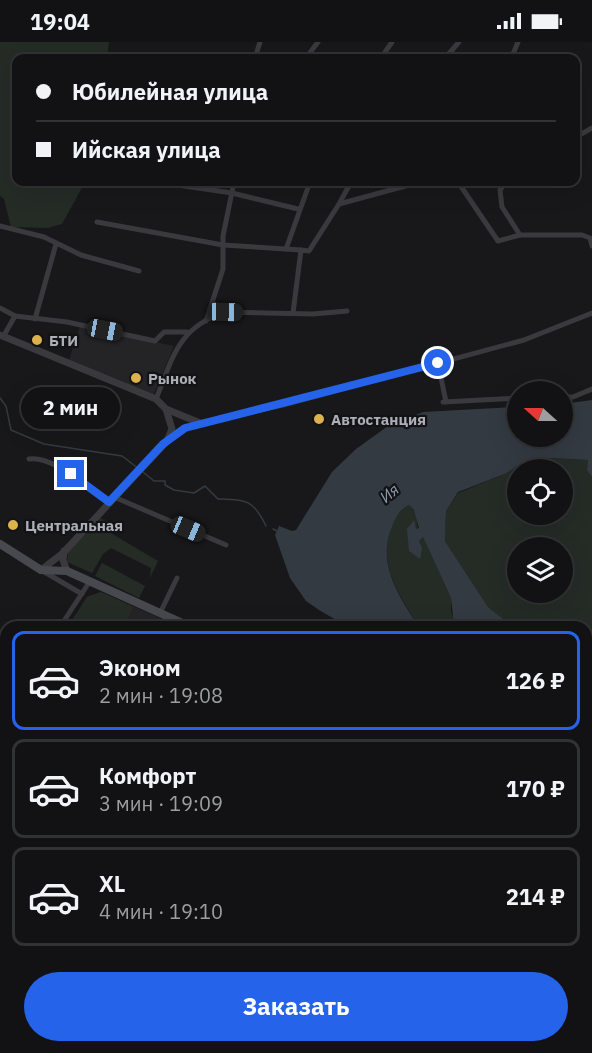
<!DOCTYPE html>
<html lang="ru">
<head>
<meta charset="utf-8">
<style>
	:root { --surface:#121214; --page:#1b1b1d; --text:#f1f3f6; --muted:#9c9ea0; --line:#313234; --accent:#2563eb }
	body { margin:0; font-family:"IBM Plex Sans",sans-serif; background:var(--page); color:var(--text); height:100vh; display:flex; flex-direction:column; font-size:22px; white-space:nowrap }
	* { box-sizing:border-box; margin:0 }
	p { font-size:20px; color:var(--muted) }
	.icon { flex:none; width:33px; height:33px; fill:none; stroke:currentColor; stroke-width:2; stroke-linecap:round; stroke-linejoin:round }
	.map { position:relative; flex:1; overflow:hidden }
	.sheet { position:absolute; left:0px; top:579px; width:592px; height:432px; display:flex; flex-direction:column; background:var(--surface); border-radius:18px 18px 0 0; box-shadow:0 6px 24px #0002,0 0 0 2px var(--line) }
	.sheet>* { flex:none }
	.guide { position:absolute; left:12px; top:12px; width:568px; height:132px; border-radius:12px; box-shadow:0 6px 24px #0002,0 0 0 2px var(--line); display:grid; align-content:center; height:132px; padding:0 24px; background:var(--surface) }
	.needle { width:39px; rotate:291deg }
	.controls { position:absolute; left:507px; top:339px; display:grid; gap:12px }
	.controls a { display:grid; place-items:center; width:66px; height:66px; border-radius:50%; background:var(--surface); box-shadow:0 6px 24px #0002,0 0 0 2px var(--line); font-size:30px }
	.end { position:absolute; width:27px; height:27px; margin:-14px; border:8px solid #2563eb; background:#fff; box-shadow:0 0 0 3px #fff }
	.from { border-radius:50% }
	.bubble { position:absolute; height:42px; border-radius:21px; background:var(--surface); box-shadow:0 6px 24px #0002,0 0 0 2px var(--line); font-size:20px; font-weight:800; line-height:42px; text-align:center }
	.car { position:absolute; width:18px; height:36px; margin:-18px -9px; border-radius:8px; box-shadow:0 0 4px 2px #0007; background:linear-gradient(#222 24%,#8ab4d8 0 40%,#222 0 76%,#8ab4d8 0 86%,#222 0) }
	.guide b { display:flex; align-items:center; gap:21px; height:57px; font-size:22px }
	.guide b+b { border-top:2px solid var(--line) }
	.guide i { width:15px; height:15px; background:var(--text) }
	ul { padding:10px 0 0; list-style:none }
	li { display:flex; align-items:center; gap:18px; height:99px; margin:0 12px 9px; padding:0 12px; border:3px solid var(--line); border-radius:12px }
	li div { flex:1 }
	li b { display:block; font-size:22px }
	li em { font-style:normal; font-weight:800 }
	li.selected { border-color:var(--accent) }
	li>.icon { width:54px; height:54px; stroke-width:1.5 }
	.button { display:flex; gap:12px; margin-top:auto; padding:12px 24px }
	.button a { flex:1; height:69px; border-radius:36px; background:var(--accent); color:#fff; font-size:24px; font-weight:800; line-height:69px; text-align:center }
	.status { display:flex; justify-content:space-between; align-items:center; height:42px; padding:0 30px; background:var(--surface); direction:ltr }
	.status svg { height:16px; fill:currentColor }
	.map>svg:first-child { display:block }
	.built { fill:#242427 }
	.green { fill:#252c26; fill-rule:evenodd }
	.water { fill:#343a41 }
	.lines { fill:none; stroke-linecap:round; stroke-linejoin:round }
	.stream { stroke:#343a41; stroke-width:1.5 }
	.minor { stroke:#3a3a3e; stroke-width:5 }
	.tertiary { stroke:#3a3a3e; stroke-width:7 }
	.secondary { stroke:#48494e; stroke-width:8 }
	.route { stroke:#2563eb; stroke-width:8 }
	.poi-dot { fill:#dcb24e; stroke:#131315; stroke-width:2 }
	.labels { text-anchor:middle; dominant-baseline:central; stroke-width:4.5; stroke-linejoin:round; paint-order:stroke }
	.poi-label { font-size:15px; font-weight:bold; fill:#acafb8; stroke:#131315; text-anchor:start }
	.water-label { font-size:16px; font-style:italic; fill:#889baf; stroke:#131315 }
</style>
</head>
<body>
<div class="status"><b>19:04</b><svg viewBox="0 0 49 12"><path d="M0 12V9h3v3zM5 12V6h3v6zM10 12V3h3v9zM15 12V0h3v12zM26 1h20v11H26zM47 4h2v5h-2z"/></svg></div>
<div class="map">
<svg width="592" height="1011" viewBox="0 0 592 1011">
	<rect width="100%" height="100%" fill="#18181a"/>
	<g class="built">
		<polygon points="80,284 174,304 153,354 69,318"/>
		<polygon points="101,550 169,580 166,585 74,585 71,580 87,555"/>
		<polygon points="1,773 6,777 6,866 0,864"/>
	</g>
	<g class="green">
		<polygon points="0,0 109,0 107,16 16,16 16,140 85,140 62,182 48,186 11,185 4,157 0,154"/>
		<path d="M552 416 588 418 587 428 592 435V674L587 670 586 585H513L488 565 445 499 446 469 458 451 507 431 520 422ZM518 428H562V472H518ZM518 506H562V550H518Z"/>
		<path d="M409 463 416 471 418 488 410 481 419 499 423 495 451 556V569L456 585H419C401 555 376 521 392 485 396 475 399 468 409 463Z"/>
		<polygon points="100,476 113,483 109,490 158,519 150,536 151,526 111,506 103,512 92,531 67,520 68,510"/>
		<polygon points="102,521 145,544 139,556 95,534"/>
		<polygon points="101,550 133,565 124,585 121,585 123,580 115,576 112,581 120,585 74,585 71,580 87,555"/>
	</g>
	<g class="water">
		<path d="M592 358V435L587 428 588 418 552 416 520 422 507 431 458 450 446 469 445 499 488 565 513 585 454 583 451 556 423 495 419 499 422 506 420 517 409 509 407 487 414 478 416 487 419 486 414 468 409 463C399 468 396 475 392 485 376 521 400 556 419 585H348L319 568 306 559 290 536 275 493 279 484 292 489 296 488 332 430 356 407 388 384 423 370 517 365 518 394H562L563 362Z"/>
		<polygon points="587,670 592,674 592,741 587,739"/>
	</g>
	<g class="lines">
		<g class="stream">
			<polyline points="0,356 6,364 11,388 44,402 122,414 139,427"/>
			<path d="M143 430 154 439H165V443L174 448 194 451 205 444 218 457C246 458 253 457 266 484"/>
			<polyline points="273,487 277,489"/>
		</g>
		<g class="minor">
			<polyline points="451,10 460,16"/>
			<polyline points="255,16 260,0"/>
			<polyline points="306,16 318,0"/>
			<polyline points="381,16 392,0"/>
			<polyline points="445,16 459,0"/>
			<polyline points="483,16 513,12 518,0"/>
			<polyline points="576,95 592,86"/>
			<polyline points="157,140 232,151 298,167"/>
			<polyline points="458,140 498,199 520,193 582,193 590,196 592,204"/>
			<polyline points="506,140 500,148 502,165 520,193"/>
			<polyline points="339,162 351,140"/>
			<polyline points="97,180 223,203 301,208"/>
			<polyline points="0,184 44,195 81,213 139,229"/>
			<polyline points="286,207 310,140"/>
			<polyline points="0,266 15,274 67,280 155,299 164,290 187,290"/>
			<polyline points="293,271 301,208 309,209 339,162 420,140"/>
			<polyline points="35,277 56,202"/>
			<polyline points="206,279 223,227 223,194 234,140"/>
			<polyline points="3,295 15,274"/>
			<polyline points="438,321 446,360"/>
			<polyline points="562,355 573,355 592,347"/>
			<path d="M156 357C173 316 177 286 225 270L313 272 347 269"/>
			<polyline points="443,360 518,356"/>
			<polyline points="168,398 181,388 200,381 283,363 524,298 592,271"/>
			<path d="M29 417C53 414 91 446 109 460"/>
			<polyline points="114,455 226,503"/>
			<polyline points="41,528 82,552"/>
			<polyline points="160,571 177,536"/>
			<polyline points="60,585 90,539"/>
			<polyline points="0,675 6,667"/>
			<polyline points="586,804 592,802"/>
			<polyline points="586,871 592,876"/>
			<polyline points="586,922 592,916"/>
			<polyline points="0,925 6,928"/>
			<polyline points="0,965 6,955"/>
			<polyline points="586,968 592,973"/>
			<polyline points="399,1005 409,1011"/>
			<polyline points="452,1005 459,1011"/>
			<polyline points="551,1005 558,1011"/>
			<polyline points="44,1011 47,1005"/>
			<polyline points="93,1011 96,1005"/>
			<polyline points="159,1011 161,1005"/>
			<polyline points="230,1011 233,1005"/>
			<polyline points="268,1011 271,1005"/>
			<polyline points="351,1011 352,1005"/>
			<polyline points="394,1011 395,1005"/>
		</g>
		<g class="tertiary">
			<polyline points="0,293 156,357 166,367 200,381"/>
			<polyline points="64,509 63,518 67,529"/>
			<polyline points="41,528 63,511 167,399 172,387 166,367"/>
		</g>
		<g class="secondary">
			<polyline points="0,502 41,528 67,529 191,585"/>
			<polyline points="586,779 592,781"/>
		</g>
	</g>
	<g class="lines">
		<polyline class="route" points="71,432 109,460 163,402 185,386 438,321"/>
	</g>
	<g class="poi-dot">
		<circle cx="37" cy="298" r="6"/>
		<circle cx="136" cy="336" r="6"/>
		<circle cx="319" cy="377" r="6"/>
		<circle cx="13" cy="483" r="6"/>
	</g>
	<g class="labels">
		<g class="poi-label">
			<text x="49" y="298">БТИ</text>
			<text x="148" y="336">Рынок</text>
			<text x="331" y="377">Автостанция</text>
			<text x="25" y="483">Центральная</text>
		</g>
		<g class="water-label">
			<text transform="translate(389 451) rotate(-41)">Ия</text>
		</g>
	</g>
</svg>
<div class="controls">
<a><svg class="needle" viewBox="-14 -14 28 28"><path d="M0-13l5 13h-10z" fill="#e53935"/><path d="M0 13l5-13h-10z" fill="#9c9ea0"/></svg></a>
<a><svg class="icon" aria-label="locate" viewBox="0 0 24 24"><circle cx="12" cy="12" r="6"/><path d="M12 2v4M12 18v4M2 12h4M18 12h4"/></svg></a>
<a><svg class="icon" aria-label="layers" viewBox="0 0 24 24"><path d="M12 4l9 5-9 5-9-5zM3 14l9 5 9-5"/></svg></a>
</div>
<i class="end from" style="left:438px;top:321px"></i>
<i class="end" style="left:71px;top:432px"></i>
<div class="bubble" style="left:21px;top:345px;width:99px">2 мин</div>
<i class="car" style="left:225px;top:270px;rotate:91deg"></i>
<i class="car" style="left:105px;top:288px;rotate:101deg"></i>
<i class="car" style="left:188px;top:487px;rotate:113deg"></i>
<div class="guide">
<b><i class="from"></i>Юбилейная улица</b>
<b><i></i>Ийская улица</b>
</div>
<section class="sheet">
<ul>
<li class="selected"><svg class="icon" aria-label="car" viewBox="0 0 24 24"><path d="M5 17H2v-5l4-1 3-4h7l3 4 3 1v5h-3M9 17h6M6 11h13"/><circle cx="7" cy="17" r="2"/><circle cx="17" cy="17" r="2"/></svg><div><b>Эконом</b><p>2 мин · 19:08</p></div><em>126 ₽</em></li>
<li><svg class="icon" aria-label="car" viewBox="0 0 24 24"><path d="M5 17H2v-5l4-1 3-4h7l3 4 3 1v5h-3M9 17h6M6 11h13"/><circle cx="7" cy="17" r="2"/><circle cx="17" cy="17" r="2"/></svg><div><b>Комфорт</b><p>3 мин · 19:09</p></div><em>170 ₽</em></li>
<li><svg class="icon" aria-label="car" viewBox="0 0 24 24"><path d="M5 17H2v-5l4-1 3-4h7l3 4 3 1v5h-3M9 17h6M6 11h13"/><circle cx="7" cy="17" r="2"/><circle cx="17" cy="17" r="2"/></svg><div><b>XL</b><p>4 мин · 19:10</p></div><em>214 ₽</em></li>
</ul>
<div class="button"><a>Заказать</a></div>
</section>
</div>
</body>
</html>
